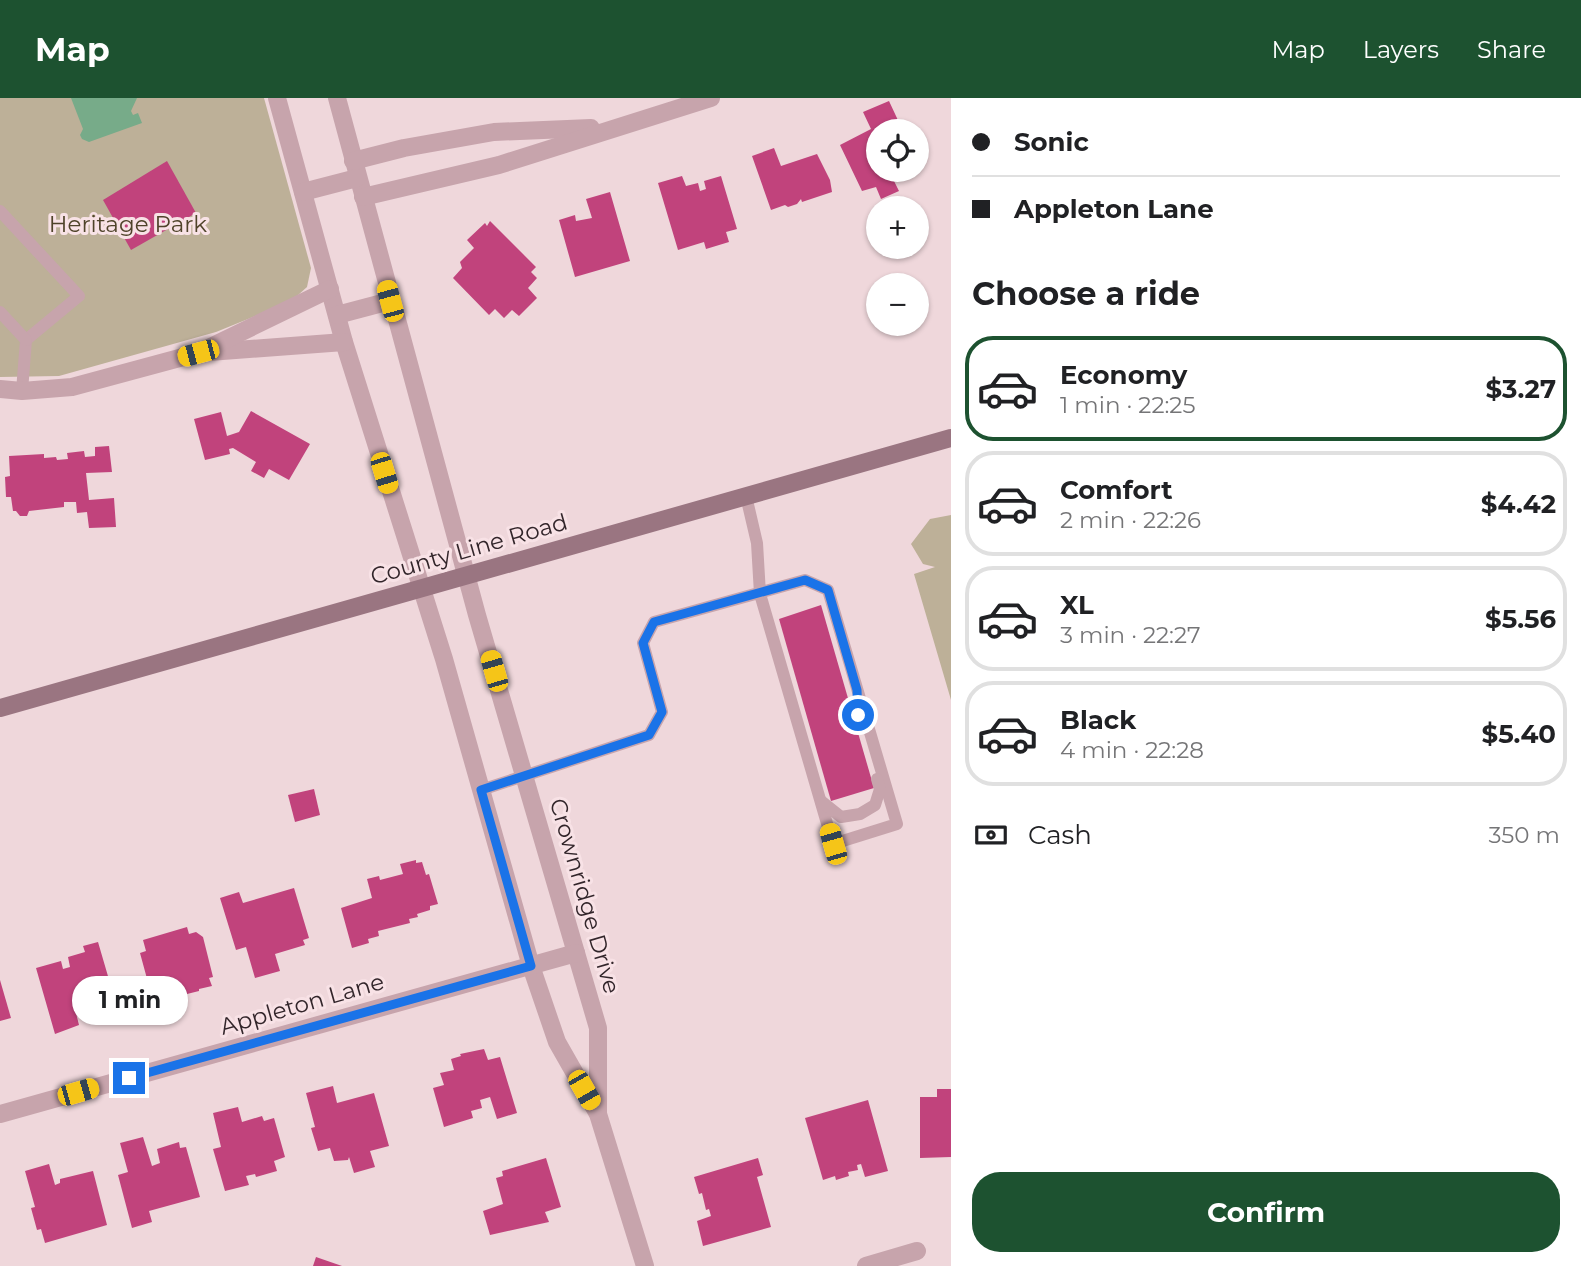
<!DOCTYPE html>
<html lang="en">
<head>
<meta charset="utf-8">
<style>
	:root { --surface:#fff; --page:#f6f6f6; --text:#202124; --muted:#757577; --line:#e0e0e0; --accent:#1d5230 }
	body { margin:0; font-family:Montserrat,sans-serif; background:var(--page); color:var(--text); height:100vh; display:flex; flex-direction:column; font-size:26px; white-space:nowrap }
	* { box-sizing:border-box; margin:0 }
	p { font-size:23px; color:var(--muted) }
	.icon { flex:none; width:38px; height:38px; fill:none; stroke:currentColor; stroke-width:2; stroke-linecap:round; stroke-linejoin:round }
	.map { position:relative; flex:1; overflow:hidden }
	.sheet { display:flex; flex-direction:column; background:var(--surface); width:630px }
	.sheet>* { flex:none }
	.top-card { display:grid; align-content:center; height:154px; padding:0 21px; background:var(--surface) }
	.buttons { position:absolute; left:866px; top:21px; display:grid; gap:14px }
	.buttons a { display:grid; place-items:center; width:63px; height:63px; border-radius:50%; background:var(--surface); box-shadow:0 2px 5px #0004; font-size:35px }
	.end { position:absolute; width:32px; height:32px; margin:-16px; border:9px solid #1a73e8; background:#fff; box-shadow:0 0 0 4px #fff }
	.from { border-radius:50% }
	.bubble { position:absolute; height:49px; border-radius:24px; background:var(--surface); box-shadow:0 2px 5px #0004; font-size:23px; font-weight:700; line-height:49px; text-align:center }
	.car { position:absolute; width:21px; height:42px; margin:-21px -10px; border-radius:9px; box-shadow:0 0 5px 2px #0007; background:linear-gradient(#f5c518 24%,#345 0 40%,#f5c518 0 76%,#345 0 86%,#f5c518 0) }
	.top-card b { display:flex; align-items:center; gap:24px; height:66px; font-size:26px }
	.top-card b+b { border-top:2px solid var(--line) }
	.top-card i { width:18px; height:18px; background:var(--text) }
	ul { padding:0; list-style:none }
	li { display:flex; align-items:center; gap:21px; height:105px; margin:0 14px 10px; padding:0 7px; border:4px solid var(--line); border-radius:28px }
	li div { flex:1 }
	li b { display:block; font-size:26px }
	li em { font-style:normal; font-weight:700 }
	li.on { border-color:var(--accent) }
	li>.icon { width:63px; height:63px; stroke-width:1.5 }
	h2 { padding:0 21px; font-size:32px; line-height:84px }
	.pay { display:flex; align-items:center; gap:18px; height:77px; padding:0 21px; font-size:26px }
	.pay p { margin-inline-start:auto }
	.button { display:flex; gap:14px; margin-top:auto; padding:14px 21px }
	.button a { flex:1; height:80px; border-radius:28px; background:var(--accent); color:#fff; font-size:28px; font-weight:700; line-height:80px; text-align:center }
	header { display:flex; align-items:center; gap:42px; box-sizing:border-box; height:98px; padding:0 35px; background:var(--accent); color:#fff }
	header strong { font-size:33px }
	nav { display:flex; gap:38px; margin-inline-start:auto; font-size:24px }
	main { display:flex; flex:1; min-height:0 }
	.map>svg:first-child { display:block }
	.green { fill:#bdb098 }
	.water { fill:#77ab89 }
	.building { fill:#c1437c }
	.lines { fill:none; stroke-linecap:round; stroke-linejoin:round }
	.lane { stroke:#c7a4ac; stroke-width:12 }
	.street { stroke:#c7a4ac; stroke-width:18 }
	.secondary { stroke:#9a7581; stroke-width:18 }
	.route { stroke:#1a73e8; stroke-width:9 }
	.labels { text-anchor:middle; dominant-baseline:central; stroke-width:6; stroke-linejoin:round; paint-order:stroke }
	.park-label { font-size:23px; fill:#4f432a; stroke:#f8e2e6 }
	.street-label { font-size:23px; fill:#32252a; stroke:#f8e2e6 }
</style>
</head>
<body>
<header>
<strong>Map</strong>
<nav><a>Map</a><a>Layers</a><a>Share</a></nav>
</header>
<main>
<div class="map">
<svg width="951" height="1168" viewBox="0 0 951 1168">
	<rect width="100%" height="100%" fill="#efd7db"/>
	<g class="green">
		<polygon points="0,0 264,0 311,170 307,189 297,198 275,210 216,234 59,278 0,279"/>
		<polygon points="951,417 951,602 914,476 935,469 923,466 911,446 930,421"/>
	</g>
	<polygon class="water" points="71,0 137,0 131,13 133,17 138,15 142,25 89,44 82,41 80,37 83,31"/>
	<g class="building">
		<polygon points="889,3 903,33 878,33 878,72 907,72 892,79 899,93 881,101 876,89 862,93 840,47 871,31 863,14"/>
		<polygon points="774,50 781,68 817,56 830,82 832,94 802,104 801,101 797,106 788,109 785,107 771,112 752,58"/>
		<polygon points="167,63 196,115 131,152 103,102"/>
		<polygon points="682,78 686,88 698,85 700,93 706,91 704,83 721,78 737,131 726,134 729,144 706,151 704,144 678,152 658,85"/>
		<polygon points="610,94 630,163 575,179 559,122 575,117 576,123 592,120 586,101"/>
		<polygon points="490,123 536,169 531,174 537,180 528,190 537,200 519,218 512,212 504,220 495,211 489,217 453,180 462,170 460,164 474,150 467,142 485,125 487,128"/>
		<polygon points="251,313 310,346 289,382 269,371 264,380 251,373 256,364 233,350 229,351 230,356 205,362 194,321 221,314 227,338 239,334"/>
		<polygon points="109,348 112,374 86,375 89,402 114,400 116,429 89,430 87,414 77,415 76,404 64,404 64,409 29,413 27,418 20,418 16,413 13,413 11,399 6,399 5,379 10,378 9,358 44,356 44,360 56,359 57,362 68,361 67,355 84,353 85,359 95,358 95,349"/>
		<polygon points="821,507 874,690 831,703 779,521"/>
		<polygon points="314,691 320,717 295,724 288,697"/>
		<polygon points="416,762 416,765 422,764 426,777 429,776 438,806 430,808 430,812 417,816 418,819 409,821 410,825 378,833 379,838 368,841 369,845 352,850 341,810 372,800 367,781 379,778 380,782 403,776 400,766"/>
		<polygon points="294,790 309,840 303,842 305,847 275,856 280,873 255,880 246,849 236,852 220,800 239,794 243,805"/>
		<polygon points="187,829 189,836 196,834 203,839 213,879 209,880 212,888 199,891 199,893 179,898 180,902 155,910 140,855 146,853 143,842"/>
		<polygon points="98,844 117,909 101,913 100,910 76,915 79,927 55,936 36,870 61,863 63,871 70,869 68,859 85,854 83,848"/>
		<polygon points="0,882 11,920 0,923"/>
		<polygon points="484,951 488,962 500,959 517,1015 497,1021 490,999 480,1002 482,1010 471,1013 473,1020 444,1029 433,990 444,987 440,975 454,972 451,961 461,958 460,956"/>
		<polygon points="333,988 337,1005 374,995 389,1048 370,1053 375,1069 354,1075 349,1059 348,1062 334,1063 330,1050 318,1053 311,1030 315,1029 306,995"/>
		<polygon points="937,991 951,991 951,1059 920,1060 920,999 937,999"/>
		<polygon points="868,1002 888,1073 865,1079 861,1066 857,1067 858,1072 848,1074 849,1078 836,1082 835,1078 823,1082 805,1020"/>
		<polygon points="238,1009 242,1024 262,1018 264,1023 274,1020 285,1059 274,1063 277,1073 256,1079 255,1076 246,1078 249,1087 225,1093 213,1051 221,1049 213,1015"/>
		<polygon points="143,1039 152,1068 160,1065 157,1051 179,1044 180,1050 186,1049 200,1099 149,1113 152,1124 132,1130 118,1077 128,1074 120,1045"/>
		<polygon points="546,1060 561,1109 545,1114 549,1124 490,1137 483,1113 503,1106 496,1080 503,1078 502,1073"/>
		<polygon points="758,1060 763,1077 757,1079 771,1129 703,1148 697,1123 711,1118 709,1111 706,1112 702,1095 699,1096 694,1079"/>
		<polygon points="49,1066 55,1087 60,1085 60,1081 93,1073 107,1127 45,1145 41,1131 37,1132 31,1110 35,1109 25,1073"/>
		<polygon points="316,1159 342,1168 313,1168"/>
	</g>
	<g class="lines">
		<g class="lane">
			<polyline points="0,113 79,198 26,242 22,293"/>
			<polyline points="0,214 26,242"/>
			<polyline points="481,692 649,637 662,614 643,545 654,524 805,482 828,492 897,726 833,746 760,496 757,445 746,398"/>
			<polyline points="821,703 841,719 860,716 875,707 880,691 877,681"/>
		</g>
		<g class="street">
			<polyline points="277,0 344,244 444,561 531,868 557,944 598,1016 645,1168"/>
			<polyline points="337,0 477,517 598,930 598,1016"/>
			<polyline points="353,63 404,50 494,34 591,30"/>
			<polyline points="303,94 357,80"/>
			<polyline points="363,99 499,67 711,0"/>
			<polyline points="337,217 390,203"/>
			<polyline points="209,254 344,244"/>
			<polyline points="0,291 22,293 72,289 198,255 330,191"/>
			<polyline points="0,1016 576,855"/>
			<polyline points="866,1168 917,1153"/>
		</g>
		<polyline class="secondary" points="0,610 951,340"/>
	</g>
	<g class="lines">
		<polyline class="route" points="129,980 531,868 481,692 649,637 662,614 643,545 654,524 805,482 828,492 857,592 858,617"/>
	</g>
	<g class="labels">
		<g class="park-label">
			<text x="128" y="126">Heritage Park</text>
		</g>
		<g class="street-label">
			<text transform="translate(469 451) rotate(-16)">County Line Road</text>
			<text transform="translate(585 798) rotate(74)">Crownridge Drive</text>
			<text transform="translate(302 906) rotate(-16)">Appleton Lane</text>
		</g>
	</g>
</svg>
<div class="buttons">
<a><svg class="icon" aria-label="locate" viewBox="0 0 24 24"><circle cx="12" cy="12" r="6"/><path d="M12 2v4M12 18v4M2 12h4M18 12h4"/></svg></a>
<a>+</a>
<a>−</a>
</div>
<i class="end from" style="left:858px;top:617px"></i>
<i class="end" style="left:129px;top:980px"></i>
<div class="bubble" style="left:72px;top:878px;width:116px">1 min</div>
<i class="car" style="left:390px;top:203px;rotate:345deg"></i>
<i class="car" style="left:198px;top:255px;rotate:255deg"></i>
<i class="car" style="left:384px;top:375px;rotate:163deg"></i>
<i class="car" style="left:494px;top:573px;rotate:344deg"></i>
<i class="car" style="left:833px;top:746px;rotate:344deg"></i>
<i class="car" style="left:584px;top:992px;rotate:150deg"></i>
<i class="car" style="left:78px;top:994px;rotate:74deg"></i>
</div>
<section class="sheet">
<div class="top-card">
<b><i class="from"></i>Sonic</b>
<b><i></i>Appleton Lane</b>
</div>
<h2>Choose a ride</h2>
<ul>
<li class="on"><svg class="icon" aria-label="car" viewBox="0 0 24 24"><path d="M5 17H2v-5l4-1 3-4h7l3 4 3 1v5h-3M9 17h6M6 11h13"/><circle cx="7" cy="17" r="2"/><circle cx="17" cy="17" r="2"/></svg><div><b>Economy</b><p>1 min · 22:25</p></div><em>$3.27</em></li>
<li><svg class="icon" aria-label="car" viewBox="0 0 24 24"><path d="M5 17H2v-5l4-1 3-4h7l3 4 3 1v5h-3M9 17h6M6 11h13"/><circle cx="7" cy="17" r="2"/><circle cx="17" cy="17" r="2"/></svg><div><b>Comfort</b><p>2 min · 22:26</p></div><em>$4.42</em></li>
<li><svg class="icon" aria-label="car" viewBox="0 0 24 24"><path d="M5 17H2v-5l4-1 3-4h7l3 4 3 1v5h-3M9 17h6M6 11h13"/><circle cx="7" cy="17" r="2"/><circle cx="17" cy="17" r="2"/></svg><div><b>XL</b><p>3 min · 22:27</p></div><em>$5.56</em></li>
<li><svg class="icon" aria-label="car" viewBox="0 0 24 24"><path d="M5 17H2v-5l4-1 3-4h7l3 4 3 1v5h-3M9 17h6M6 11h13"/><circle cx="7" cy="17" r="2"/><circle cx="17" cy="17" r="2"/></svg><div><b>Black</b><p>4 min · 22:28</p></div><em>$5.40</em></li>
</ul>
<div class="pay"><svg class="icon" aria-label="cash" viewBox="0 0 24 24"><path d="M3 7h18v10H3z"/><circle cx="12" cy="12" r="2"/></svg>Cash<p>350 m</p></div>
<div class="button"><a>Confirm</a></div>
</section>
</main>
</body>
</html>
